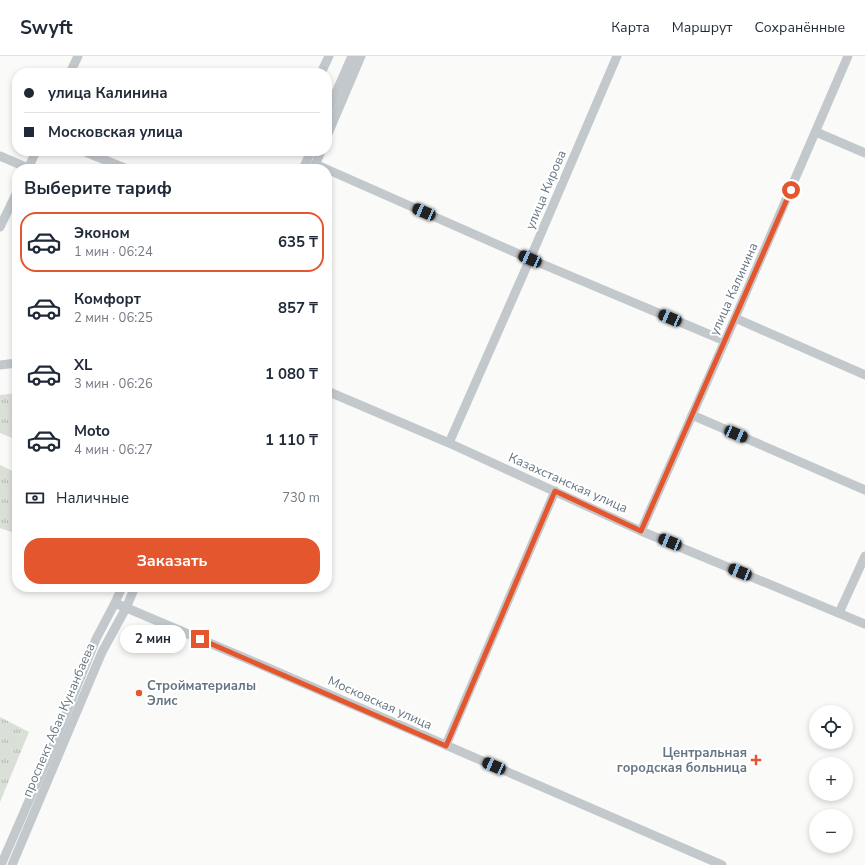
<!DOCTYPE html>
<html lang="ru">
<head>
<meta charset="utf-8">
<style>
	:root { --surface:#fff; --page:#f6f6f7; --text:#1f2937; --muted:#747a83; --line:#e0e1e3; --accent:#e4572e }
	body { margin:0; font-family:"Nunito Sans",sans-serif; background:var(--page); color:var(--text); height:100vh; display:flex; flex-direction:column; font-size:15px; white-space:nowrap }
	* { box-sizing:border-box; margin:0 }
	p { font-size:13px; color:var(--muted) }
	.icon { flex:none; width:22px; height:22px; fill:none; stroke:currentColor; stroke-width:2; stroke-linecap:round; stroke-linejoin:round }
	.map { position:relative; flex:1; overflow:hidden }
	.details { position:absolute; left:12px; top:108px; width:320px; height:428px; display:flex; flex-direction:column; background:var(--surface); border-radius:16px; box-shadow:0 2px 6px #0003 }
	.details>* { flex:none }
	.guide { position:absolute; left:12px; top:12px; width:320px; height:88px; border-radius:16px; box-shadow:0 2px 6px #0003; display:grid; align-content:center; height:88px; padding:0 12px; background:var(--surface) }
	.buttons { position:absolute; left:809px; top:649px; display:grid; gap:8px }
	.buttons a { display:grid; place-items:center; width:44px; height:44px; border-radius:50%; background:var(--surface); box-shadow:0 2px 6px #0003; font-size:20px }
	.end { position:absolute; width:18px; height:18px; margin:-9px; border:5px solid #e4572e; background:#fff; box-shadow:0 0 0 2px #fff }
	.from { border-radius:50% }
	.bubble { position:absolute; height:28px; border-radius:14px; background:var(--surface); box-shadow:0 2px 6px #0003; font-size:13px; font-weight:700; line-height:28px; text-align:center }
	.car { position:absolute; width:12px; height:24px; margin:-12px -6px; border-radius:5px; box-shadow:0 0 3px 1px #0007; background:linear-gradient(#222 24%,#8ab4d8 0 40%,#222 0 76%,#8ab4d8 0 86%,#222 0) }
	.guide b { display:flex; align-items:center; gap:14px; height:38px; font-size:15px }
	.guide b+b { border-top:1px solid var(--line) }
	.guide i { width:10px; height:10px; background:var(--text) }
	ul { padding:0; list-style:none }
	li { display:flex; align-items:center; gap:12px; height:60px; margin:0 8px 6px; padding:0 4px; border:2px solid transparent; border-radius:16px }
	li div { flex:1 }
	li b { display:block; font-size:15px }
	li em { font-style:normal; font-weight:700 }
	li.active { border-color:var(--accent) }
	li>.icon { width:36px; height:36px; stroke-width:1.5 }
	h2 { padding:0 12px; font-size:18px; line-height:48px }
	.pay { display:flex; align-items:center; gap:10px; height:44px; padding:0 12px; font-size:15px }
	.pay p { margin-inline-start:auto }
	.button { display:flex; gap:8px; margin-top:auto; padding:8px 12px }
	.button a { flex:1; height:46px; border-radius:16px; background:var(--accent); color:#fff; font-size:16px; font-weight:700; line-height:46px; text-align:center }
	header { display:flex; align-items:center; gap:24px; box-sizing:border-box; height:56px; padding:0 20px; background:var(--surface); border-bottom:1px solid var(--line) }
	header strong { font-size:19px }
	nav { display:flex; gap:22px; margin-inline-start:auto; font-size:14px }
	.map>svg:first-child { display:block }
	.park { fill:url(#park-tufts) }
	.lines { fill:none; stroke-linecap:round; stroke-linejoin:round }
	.minor { stroke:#c3c8cc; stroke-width:9 }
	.route { stroke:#e4572e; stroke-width:5 }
	.poi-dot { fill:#e4572e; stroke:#fff; stroke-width:1.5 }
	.labels { text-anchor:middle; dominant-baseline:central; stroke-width:4; stroke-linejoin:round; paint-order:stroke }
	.street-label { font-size:13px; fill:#657683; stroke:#fff }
	.poi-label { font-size:13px; font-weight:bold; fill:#657683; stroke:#fff; text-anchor:start }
</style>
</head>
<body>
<header>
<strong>Swyft</strong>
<nav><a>Карта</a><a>Маршрут</a><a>Сохранённые</a></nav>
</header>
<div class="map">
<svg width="865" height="809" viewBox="0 0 865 809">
	<defs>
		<pattern id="park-tufts" width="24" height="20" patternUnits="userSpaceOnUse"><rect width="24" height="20" fill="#dadfd7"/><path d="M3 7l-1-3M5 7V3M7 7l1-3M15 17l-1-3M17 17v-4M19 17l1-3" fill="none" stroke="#b4b9b4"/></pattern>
	</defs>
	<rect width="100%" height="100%" fill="#fafaf8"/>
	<g class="park">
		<polygon points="17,337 17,384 0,377 0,339"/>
		<polygon points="0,409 17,417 17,478 0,472"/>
		<polygon points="0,661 29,676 0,746"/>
	</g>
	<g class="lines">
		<g class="minor">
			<polyline points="70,17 78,0"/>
			<polyline points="321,17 329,0"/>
			<polyline points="327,57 352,0"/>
			<polyline points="816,76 865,97"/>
			<polyline points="327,80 361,0"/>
			<polyline points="83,95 127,113"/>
			<polyline points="0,100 28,112"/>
			<polyline points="315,108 530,203 725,285"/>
			<polyline points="314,112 321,95"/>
			<polyline points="28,113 36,95"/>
			<polyline points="303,113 311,95"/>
			<polyline points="0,171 17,136"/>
			<polyline points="735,262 865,319"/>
			<polyline points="0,309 17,307"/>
			<polyline points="327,335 449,387 641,475 865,568"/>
			<polyline points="692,359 865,434"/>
			<polyline points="449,387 530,203 617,0"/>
			<polyline points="641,475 735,262 848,0"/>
			<polyline points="115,547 266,611 722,809"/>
			<polyline points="839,557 865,500"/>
			<polyline points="446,689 555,435"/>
			<polyline points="1,809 55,685 96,583 115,547 122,531"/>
			<polyline points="12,809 102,596 126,552 135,531"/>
		</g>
	</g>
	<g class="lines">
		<polyline class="route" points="200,583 446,690 555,435 641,475 791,134"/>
	</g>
	<g class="poi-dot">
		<circle cx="139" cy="637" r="4"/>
		<path d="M754 698h4v4h4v4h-4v4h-4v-4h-4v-4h4z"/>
	</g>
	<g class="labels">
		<g class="street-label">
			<text transform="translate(546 134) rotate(-67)">улица Кирова</text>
			<text transform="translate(734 233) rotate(-66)">улица Калинина</text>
			<text transform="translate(568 427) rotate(24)">Казахстанская улица</text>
			<text transform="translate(380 647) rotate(24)">Московская улица</text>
			<text transform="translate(59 664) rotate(-67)">проспект Абая Кунанбаева</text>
		</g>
		<g class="poi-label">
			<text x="147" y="630">Стройматериалы<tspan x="147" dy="15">Элис</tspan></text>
			<text x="747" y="697" text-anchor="end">Центральная<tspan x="747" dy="15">городская больница</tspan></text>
		</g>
	</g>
</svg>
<div class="buttons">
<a><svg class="icon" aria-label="locate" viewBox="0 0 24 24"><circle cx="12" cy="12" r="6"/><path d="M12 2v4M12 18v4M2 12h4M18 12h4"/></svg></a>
<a>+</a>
<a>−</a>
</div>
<i class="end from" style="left:791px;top:134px"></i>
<i class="end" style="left:200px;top:583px"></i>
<div class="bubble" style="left:120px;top:569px;width:66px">2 мин</div>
<i class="car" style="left:424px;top:156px;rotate:294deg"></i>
<i class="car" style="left:530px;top:203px;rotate:294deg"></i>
<i class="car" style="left:670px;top:262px;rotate:293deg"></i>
<i class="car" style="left:736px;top:378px;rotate:113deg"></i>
<i class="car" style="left:670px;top:486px;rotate:292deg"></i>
<i class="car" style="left:740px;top:516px;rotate:292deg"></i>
<i class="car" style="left:494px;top:710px;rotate:294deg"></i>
<div class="guide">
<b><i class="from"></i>улица Калинина</b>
<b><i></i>Московская улица</b>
</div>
<section class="details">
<h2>Выберите тариф</h2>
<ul>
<li class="active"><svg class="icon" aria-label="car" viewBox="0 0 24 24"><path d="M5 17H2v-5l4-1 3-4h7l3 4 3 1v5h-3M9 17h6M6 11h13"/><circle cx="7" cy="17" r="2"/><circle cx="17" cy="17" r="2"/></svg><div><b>Эконом</b><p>1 мин · 06:24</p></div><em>635 ₸</em></li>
<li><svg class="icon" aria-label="car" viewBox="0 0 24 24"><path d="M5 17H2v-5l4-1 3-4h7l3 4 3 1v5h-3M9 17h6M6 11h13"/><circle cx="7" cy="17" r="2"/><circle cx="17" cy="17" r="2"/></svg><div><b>Комфорт</b><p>2 мин · 06:25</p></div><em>857 ₸</em></li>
<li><svg class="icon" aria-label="car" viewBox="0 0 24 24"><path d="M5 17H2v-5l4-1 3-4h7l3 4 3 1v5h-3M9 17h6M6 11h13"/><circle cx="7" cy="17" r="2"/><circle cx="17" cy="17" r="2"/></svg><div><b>XL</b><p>3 мин · 06:26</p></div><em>1 080 ₸</em></li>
<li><svg class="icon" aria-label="car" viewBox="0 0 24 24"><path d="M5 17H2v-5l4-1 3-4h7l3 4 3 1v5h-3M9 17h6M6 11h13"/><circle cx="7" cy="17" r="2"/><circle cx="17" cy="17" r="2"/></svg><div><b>Moto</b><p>4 мин · 06:27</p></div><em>1 110 ₸</em></li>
</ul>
<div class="pay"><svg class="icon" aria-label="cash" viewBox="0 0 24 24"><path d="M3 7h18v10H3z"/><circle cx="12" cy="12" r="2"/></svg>Наличные<p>730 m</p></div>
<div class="button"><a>Заказать</a></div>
</section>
</div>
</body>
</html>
